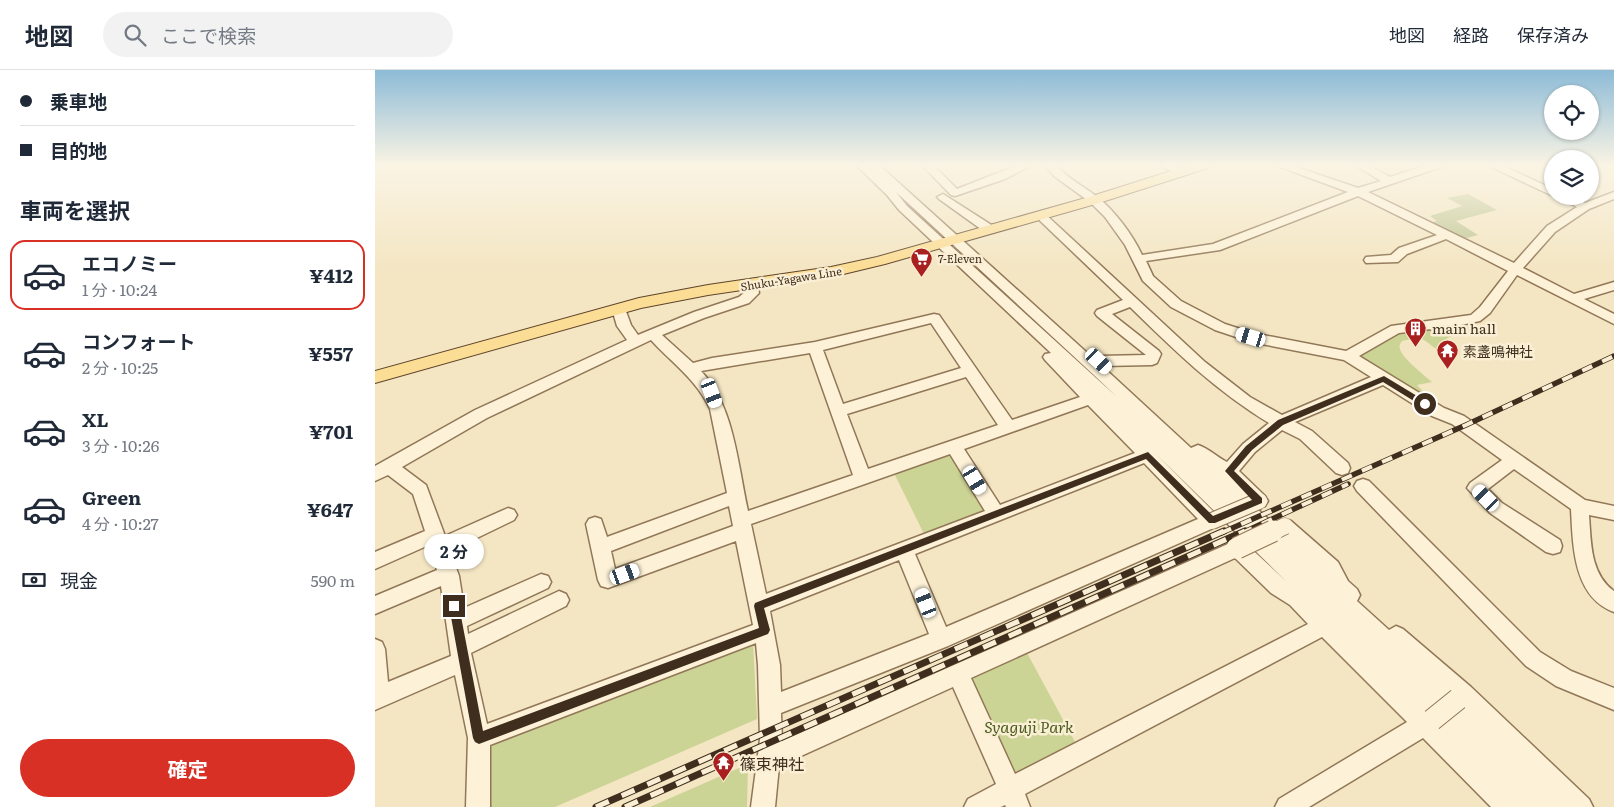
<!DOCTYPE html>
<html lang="ja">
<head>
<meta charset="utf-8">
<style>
	:root { --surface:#fff; --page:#f2f2f3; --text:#1f2937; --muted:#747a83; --line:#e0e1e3; --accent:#d93025 }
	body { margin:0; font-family:Literata,"Noto Sans JP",serif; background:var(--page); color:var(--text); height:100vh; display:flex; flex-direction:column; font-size:19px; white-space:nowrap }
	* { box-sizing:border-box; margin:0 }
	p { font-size:16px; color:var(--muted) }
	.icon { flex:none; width:28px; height:28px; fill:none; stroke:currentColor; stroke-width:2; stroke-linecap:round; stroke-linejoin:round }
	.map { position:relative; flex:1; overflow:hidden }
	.details { display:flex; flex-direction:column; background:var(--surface); width:375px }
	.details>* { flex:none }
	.banner { display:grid; align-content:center; height:110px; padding:0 20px; background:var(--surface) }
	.tools { position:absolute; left:1169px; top:15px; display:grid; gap:10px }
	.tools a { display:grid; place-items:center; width:55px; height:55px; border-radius:50%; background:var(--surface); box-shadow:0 1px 4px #0004; font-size:25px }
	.end { position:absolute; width:22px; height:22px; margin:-11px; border:6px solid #3f2e1d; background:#fff; box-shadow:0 0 0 2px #fff }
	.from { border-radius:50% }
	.bubble { position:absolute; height:35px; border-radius:18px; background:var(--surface); box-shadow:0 1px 4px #0004; font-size:16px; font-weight:700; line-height:35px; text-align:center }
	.car { position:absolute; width:15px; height:30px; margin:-15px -8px; border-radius:6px; box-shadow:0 0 4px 1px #0007; background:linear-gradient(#fff 24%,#345 0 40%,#fff 0 76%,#345 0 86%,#fff 0) }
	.banner b { display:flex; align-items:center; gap:18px; height:48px; font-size:19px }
	.banner b+b { border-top:1px solid var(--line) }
	.banner i { width:12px; height:12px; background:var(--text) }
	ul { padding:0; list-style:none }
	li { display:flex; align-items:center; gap:15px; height:70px; margin:0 10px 8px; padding:0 10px; border:2px solid transparent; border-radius:15px }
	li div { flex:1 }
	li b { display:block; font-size:19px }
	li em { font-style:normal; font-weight:700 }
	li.current { border-color:var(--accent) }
	li>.icon { width:45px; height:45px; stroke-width:1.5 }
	h2 { padding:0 20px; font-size:22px; line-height:60px }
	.pay { display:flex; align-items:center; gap:12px; height:55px; padding:0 20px; font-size:19px }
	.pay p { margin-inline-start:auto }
	.button { display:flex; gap:10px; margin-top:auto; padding:10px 20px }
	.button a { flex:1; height:58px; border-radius:30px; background:var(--accent); color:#fff; font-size:20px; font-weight:700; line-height:58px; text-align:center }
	header { display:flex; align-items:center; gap:30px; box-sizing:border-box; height:70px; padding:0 25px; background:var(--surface); border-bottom:1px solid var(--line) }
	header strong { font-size:24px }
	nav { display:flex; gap:28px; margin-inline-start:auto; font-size:18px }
	.search { width:350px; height:45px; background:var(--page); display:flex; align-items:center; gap:12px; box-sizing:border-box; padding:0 18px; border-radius:28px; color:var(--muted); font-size:19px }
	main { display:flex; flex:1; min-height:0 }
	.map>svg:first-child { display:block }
	.green { fill:#cbd495 }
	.cemetery { fill:#c1c795 }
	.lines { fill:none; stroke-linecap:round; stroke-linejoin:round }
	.minor-casing { stroke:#917757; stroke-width:3 }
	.major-casing { stroke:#5e442b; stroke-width:2 }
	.minor { fill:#fdf2d8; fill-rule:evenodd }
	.major { fill:#fbdd96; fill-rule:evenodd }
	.rail-far1-casing { stroke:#3f2e1d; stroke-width:5.5 }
	.rail-casing { stroke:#3f2e1d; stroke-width:7 }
	.rail-far1 { stroke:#faefd4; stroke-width:4; stroke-dasharray:11; stroke-linecap:butt }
	.rail { stroke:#faefd4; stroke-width:5; stroke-dasharray:14; stroke-linecap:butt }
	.minor-bridge-far1-casing { stroke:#917757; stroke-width:18; stroke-linecap:butt }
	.minor-bridge-casing { stroke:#917757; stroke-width:23; stroke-linecap:butt }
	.minor-bridge-far1 { stroke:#fdf2d8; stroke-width:16 }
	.minor-bridge { stroke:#fdf2d8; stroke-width:21 }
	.route { fill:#3f2e1d }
	.labels { text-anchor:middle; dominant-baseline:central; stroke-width:5; stroke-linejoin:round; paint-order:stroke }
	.far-poi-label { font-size:11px; fill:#3f2e1d; stroke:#faefd4; text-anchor:start }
	.far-street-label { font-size:11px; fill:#3f2e1d; stroke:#faefd4 }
	.poi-label { font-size:14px; fill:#3f2e1d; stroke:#faefd4; text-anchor:start }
	.near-park-label { font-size:16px; font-style:italic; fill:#4d5e21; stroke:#faefd4 }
	.near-poi-label { font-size:16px; fill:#3f2e1d; stroke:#faefd4; text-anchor:start }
</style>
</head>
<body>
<header>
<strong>地図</strong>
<div class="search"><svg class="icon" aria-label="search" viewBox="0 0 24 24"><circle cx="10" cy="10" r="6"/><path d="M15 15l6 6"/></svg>ここで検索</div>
<nav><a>地図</a><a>経路</a><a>保存済み</a></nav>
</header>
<main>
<section class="details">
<div class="banner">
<b><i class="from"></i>乗車地</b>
<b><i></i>目的地</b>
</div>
<h2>車両を選択</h2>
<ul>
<li class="current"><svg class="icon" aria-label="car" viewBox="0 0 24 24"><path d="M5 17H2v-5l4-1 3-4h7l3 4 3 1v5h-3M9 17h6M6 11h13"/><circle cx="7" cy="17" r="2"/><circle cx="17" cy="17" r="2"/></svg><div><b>エコノミー</b><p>1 分 · 10:24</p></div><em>¥412</em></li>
<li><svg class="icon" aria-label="car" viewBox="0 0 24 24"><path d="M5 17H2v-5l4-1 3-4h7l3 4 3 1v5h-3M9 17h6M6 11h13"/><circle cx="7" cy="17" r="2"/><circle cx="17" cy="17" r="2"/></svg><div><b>コンフォート</b><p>2 分 · 10:25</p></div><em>¥557</em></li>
<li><svg class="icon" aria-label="car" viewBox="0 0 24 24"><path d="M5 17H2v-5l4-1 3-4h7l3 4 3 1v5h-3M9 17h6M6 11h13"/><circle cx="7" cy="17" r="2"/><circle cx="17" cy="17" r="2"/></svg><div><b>XL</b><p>3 分 · 10:26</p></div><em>¥701</em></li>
<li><svg class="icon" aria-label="car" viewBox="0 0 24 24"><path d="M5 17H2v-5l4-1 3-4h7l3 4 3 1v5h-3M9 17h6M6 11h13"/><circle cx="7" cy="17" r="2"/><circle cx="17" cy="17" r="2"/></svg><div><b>Green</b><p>4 分 · 10:27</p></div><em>¥647</em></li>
</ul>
<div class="pay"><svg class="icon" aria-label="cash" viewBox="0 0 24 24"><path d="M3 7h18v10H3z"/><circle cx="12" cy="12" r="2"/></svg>現金<p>590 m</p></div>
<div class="button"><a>確定</a></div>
</section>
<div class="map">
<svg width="1239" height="737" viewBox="0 0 1239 737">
	<rect width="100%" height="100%" fill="#f4e6c3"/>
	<g class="green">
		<path d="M1078 255 1093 265 1092 266C1083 265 1076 264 1069 271L1074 279C1060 285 1056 271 1044 268 1038 268 1033 270 1027 271 1025 274 1024 275 1025 279 1027 288 1049 305 1057 312L1042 315 1059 333 981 287 1025 262Z"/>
		<polygon points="575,381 610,440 549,464 518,401"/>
		<polygon points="378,572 382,649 180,737 110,737 111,678"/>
		<polygon points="651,581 700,672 640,703 595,606"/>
		<polygon points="373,694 372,737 275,737"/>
	</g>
	<polygon class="cemetery" points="1093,124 1122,140 1081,151 1103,165 1088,169 1054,153 1062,151 1055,146 1087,136 1072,128"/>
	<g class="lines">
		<defs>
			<g id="minor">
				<path d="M481 95 494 97 493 95H504L719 289 725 286 771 285 722 246 720 243 722 240 748 230 659 145 665 142 669 143 830 292 875 327 907 345 996 307 969 290 876 272 840 260 796 237 768 211 750 175 730 147 715 132 679 106 670 95H681C692 108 708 116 721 126 740 141 757 164 767 185L838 174 973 122 900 95H915L983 118 1006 111 980 95H993L1015 107 1052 95H1067L1066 97 993 122 1139 193 1172 156 1202 137 1180 126H1195L1210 133 1239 122V129L1214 139 1180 162 1148 198 1199 224 1239 212V220L1209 229 1239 244V254L1142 205 1115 243 1105 251 1081 256 1024 263 984 286 1069 338 1089 346 1210 430 1239 436V450L1214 445C1216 472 1215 504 1239 521V542C1198 527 1198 475 1196 439L1139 399 1113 419 1127 433 1185 470 1187 476 1185 482 1178 484 1171 482 1115 443 1092 418 1095 413 1127 390 1077 354 1057 346 1008 315 920 352 937 361 973 393 975 398 973 403 967 405 961 403 925 369 907 360 880 382 864 401 890 426 893 431 890 436 884 438 880 437 901 456 904 451 910 449 916 451 963 492 973 511 982 519 985 525 982 531 1014 560 1021 556 1028 559 1096 617 1214 729 1218 737H1116L1048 668 934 737H900L904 729 1032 652 947 567 650 724 655 737H631L630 735 626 737H589L593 729 621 714 578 617 404 696 400 737H376L385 669 383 595 381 573 115 675V737H91L93 668 80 605 0 640V569L7 572 10 579 13 612 76 586 66 516 0 544V526L62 500 54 475 0 499V482L50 461 38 424 13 405 0 411V396L100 340 252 270 242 256 237 239 239 236H249L256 255 263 265 319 242 364 227 370 222 372 212H382L384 223 374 233 329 248 287 265 318 293 337 288 440 272 559 244 564 245 637 350 705 327 670 290 668 287 670 284 676 283 524 140 512 125ZM521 122 721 307 742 327 532 136ZM983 126 1062 165 1024 178 1016 185 991 187 989 190 991 193 1023 192 1032 184 1071 169 1133 201 1105 237 1096 245 1016 256 971 281 878 263 850 254 806 231 778 206 771 191 845 180ZM755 237C799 280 841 321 894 353L868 374 852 392C842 387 833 378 823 375L816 378 727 296 777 295 782 293 786 284 784 281 737 244ZM556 253 586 298 468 334 448 280ZM276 270C297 293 322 310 335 339L352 423 232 467 226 449 220 447 214 449 211 454 223 510 226 516 233 518 361 471 378 555 112 654 96 583 191 536 194 530 191 524 184 521 93 564 92 556 173 518 176 512 173 506 166 504 89 538 84 506 75 481 139 450 142 445 139 440 133 438 70 466 51 415 27 397 112 348ZM435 283 478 405 373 441C363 396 359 335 326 301ZM591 307 623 355 493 399 472 344ZM713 335 760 383 625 435 589 379ZM780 383 912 512 869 472 862 470 407 671 406 643 573 576 843 456 846 451 843 446ZM575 384 610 441 391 524 376 454ZM769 393 823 449 571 557 540 484ZM354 436 358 456 240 499 236 481ZM860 488 896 523 915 535 933 554 640 704 596 608ZM524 490 554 564 406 622 405 595 395 541Z"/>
				<polygon points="547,95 558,95 582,119 643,95 657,95 630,109 580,126 576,125"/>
				<polygon points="783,95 797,95 812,103 807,106"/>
				<polygon points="1112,95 1126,95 1178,119 1178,126"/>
				<polygon points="568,124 618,156 620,159 618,162 610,162 564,129 562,127"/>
				<polygon points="988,409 994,411 1165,582 1196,601 1239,618 1239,640 1181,616 1151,596 982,421 979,416 982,411"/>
			</g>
			<polygon id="major" points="815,95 834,95 833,98 724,133 510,194 456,207 333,225 266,238 0,313 0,301 264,228 333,215 456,197 502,187 714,127"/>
		</defs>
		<use href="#minor" class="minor-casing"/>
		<use href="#major" class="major-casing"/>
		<use href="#minor" class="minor"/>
		<use href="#major" class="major"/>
		<defs>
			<g id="rail-far1">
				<polyline points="846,463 1091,355 1239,286"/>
				<polyline points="867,463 973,414"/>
			</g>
			<g id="rail">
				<polyline points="221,737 849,461"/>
				<polyline points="250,737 870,461"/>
			</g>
		</defs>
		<use href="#rail-far1" class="rail-far1-casing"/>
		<use href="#rail" class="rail-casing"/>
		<use href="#rail-far1" class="rail-far1"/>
		<use href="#rail" class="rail"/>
		<defs>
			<g id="minor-bridge-far1">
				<polyline points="837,451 884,431"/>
				<polyline points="896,463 910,456"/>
			</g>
			<g id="minor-bridge">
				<polyline points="862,478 898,461"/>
				<polyline points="1057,650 1083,629"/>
			</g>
		</defs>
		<use href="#minor-bridge-far1" class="minor-bridge-far1-casing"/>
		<use href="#minor-bridge" class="minor-bridge-casing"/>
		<use href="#minor-bridge-far1" class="minor-bridge-far1"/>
		<use href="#minor-bridge" class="minor-bridge"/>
	</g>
	<linearGradient id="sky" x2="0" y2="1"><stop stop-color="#8dbbd7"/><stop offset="0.48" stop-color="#faf4e4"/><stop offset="1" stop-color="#faf4e4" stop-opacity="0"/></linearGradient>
	<rect width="1239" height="198" fill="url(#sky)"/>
	<polygon class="route" points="1009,306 1052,332 1052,336 1047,336 1008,312 908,355 877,380 859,401 887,428 887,433 840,453 834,453 771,389 389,538 395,560 393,564 104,674 100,672 98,668 74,536 75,533 82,533 84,536 108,661 384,558 379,536 380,533 773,382 838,446 877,430 850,401 871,376 903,350"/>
	<defs>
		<symbol id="supermarket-pin" viewBox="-11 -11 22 30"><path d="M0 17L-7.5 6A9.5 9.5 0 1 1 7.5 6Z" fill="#a8201f" stroke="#faefd4"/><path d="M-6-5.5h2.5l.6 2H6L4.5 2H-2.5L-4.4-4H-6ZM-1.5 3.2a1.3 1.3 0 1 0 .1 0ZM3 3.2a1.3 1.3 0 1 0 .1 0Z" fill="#fff"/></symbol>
		<symbol id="building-pin" viewBox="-11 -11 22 30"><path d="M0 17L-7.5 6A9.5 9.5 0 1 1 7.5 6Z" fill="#a8201f" stroke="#faefd4"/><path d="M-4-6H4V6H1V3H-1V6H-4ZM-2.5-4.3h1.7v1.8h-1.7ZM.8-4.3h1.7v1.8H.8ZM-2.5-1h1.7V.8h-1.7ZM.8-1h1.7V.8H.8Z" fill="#fff"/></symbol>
		<symbol id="temple-pin" viewBox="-11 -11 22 30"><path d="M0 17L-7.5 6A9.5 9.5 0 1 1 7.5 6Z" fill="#a8201f" stroke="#faefd4"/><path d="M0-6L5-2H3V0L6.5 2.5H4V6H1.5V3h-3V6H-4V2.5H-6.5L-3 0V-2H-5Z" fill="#fff"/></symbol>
	</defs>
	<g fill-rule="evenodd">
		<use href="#supermarket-pin" x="534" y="176" width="25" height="34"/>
		<use href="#building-pin" x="1028" y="246" width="25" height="34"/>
		<use href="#temple-pin" x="1060" y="268" width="25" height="34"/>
		<use href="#temple-pin" x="336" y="680" width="25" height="34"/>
	</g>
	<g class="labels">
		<g class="far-poi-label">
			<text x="563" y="188">7-Eleven</text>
		</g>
		<g class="far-street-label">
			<text transform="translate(416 208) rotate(-9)">Shuku-Yagawa Line</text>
		</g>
		<g class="poi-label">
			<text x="1057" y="258">main hall</text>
			<text x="1088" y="281">素盞鳴神社</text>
		</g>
		<g class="near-park-label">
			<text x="654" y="656">Syaguji Park</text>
		</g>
		<g class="near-poi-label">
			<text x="365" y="693">篠束神社</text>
		</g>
	</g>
</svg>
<div class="tools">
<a><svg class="icon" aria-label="locate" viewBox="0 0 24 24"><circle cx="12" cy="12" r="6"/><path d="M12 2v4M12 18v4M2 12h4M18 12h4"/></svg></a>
<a><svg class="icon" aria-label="layers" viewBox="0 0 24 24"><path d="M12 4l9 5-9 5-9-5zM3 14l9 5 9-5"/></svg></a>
</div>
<i class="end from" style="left:1050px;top:334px"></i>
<i class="end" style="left:79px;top:536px"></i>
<div class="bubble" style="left:49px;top:464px;width:60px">2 分</div>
<i class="car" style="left:876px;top:267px;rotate:287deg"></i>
<i class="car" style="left:724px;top:291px;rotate:133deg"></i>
<i class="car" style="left:337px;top:323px;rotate:159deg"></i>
<i class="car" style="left:600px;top:410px;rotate:149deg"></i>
<i class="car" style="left:1111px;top:428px;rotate:315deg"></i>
<i class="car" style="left:250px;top:504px;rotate:70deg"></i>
<i class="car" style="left:551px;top:533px;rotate:338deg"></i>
</div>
</main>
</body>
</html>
